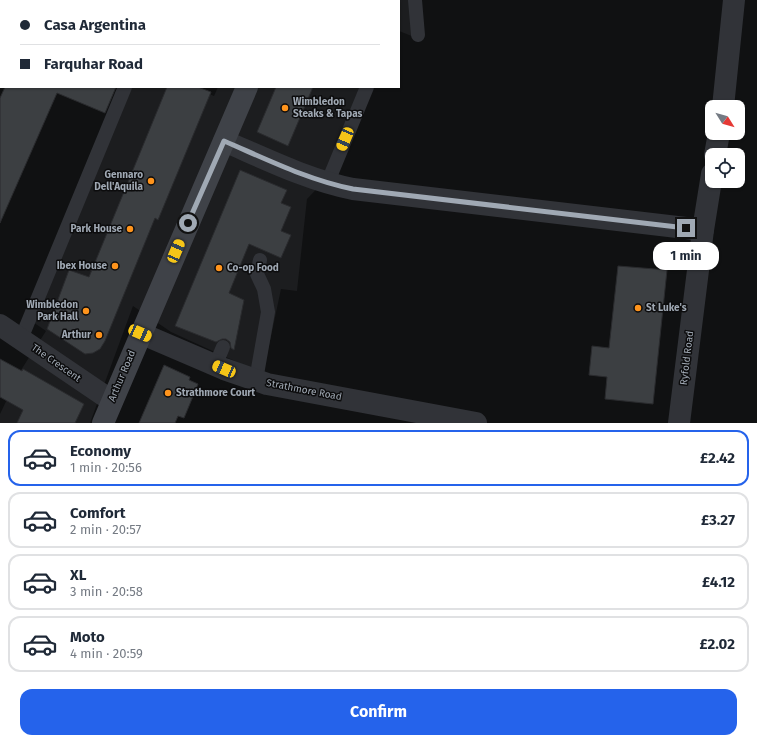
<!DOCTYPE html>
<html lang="en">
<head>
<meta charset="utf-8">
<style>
	:root { --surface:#fff; --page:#f6f6f7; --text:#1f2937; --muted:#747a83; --line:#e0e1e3; --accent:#2563eb }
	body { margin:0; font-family:"Fira Sans",sans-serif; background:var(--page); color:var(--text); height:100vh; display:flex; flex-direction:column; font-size:15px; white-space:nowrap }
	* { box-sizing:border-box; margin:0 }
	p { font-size:13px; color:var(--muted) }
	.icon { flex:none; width:22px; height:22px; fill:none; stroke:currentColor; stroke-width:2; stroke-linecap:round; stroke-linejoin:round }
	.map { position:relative; height:423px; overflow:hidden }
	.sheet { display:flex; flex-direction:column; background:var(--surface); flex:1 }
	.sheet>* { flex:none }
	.top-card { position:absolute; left:0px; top:0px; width:400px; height:88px; box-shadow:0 1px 3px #0004; display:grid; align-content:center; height:88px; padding:0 20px; background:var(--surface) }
	.needle { width:26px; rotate:127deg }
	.buttons { position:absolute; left:705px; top:100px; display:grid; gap:8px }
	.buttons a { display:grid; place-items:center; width:40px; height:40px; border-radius:8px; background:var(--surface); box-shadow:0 1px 3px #0004; font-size:20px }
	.end { position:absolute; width:18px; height:18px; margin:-9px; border:5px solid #a0a9b4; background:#111; box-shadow:0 0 0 2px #111 }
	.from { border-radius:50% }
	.bubble { position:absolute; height:28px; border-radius:12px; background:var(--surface); box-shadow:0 1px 3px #0004; font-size:13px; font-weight:700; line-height:28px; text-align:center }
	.car { position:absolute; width:12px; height:24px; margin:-12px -6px; border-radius:5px; box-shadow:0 0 3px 1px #0007; background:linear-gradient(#f5c518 24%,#345 0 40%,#f5c518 0 76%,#345 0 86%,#f5c518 0) }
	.top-card b { display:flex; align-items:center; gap:14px; height:38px; font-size:15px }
	.top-card b+b { border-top:1px solid var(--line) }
	.top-card i { width:10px; height:10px; background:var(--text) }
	ul { padding:7px 0 0; list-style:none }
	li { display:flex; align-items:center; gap:12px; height:56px; margin:0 8px 6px; padding:0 12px; border:2px solid var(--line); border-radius:12px }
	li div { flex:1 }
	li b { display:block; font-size:15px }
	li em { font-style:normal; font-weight:700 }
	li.on { border-color:var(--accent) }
	li>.icon { width:36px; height:36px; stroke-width:1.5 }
	.cta { display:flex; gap:8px; margin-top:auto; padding:8px 20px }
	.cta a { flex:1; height:46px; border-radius:12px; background:var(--accent); color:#fff; font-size:16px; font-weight:700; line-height:46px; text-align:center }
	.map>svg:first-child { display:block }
	.built { fill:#1c1d1f }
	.building { fill:#3c3f42; stroke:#2a2b2e }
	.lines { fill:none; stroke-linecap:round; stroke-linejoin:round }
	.lane { stroke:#313338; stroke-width:14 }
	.street { stroke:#313338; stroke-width:22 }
	.secondary { stroke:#3f4248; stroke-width:22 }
	.route { stroke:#a0a9b4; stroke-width:5 }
	.poi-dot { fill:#ff941c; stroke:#0c0c0d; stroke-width:1.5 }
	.labels { text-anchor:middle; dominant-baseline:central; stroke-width:3; stroke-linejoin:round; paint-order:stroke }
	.poi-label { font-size:10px; font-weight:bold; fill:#a0a9b4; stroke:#0c0c0d; text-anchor:end }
	.street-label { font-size:10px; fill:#a0a9b4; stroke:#0c0c0d }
</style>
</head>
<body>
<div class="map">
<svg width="757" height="423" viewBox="0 0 757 423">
	<rect width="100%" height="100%" fill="#101112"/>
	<g class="built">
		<polygon points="199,0 411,0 414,37 399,31 399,1"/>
		<polygon points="122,87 193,87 214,96 218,87 373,87 340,165 307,199 297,291 281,289 263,374 171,332 133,306 90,423 0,423 0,414 21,370 46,331 24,316"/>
	</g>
	<g class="building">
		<polygon points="5,87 116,87 105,113 57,93 0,223 0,98"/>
		<polygon points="167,87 198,87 211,92 158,220 155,218 105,341 100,349 93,353 85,354 47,329 69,270 89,277"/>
		<polygon points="276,87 313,87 288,146 257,132"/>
		<polygon points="240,170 287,190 281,203 291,207 281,231 291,235 281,258 249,244 229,293 244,300 234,350 231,348 230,342 226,339 222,339 216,342 175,326"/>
		<polygon points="618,266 667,270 653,404 605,399 607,377 589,375 592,346 609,348"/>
		<polygon points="0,359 22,371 23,369 84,404 75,423 17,423 23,410 0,397"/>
		<polygon points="164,365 190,377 189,380 198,384 189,406 184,418 178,416 175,423 139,423"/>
	</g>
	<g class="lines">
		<g class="lane">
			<polyline points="415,0 418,35"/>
			<polyline points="327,184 367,87"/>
			<polyline points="21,339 125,87"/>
			<polyline points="215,366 223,347"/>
			<polyline points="256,380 268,312 264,289 257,274 260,260"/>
		</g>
		<g class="street">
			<polyline points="257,0 259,1"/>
			<polyline points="11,1 11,0"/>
			<polyline points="0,27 1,25"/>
			<polyline points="723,107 734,0"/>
			<path d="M224 141C266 159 308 180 353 189L703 230"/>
			<polyline points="715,155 719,133"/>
			<polyline points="0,325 112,401"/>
			<polyline points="140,333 224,369 267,384 476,423"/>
			<polyline points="679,423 703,230 712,174"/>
		</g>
		<g class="secondary">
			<polyline points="283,1 284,0"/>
			<polyline points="103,423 247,87"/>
		</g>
	</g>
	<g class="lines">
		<path class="route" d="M188 223 224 141C266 159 308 180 353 189L686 228"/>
	</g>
	<g class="poi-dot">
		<circle cx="285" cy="108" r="4"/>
		<circle cx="151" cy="181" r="4"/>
		<circle cx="130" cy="229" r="4"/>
		<circle cx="115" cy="266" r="4"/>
		<circle cx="219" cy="268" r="4"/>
		<circle cx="638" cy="308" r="4"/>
		<circle cx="86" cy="311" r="4"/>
		<circle cx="99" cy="335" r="4"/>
		<circle cx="168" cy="393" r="4"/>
	</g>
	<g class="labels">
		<g class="poi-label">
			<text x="293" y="102" text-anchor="start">Wimbledon<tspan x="293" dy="12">Steaks &amp; Tapas</tspan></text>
			<text x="143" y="175">Gennaro<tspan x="143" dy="12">Dell'Aquila</tspan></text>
			<text x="122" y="229">Park House</text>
			<text x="107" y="266">Ibex House</text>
			<text x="227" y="268" text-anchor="start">Co-op Food</text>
			<text x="78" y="305">Wimbledon<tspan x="78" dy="12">Park Hall</tspan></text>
			<text x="646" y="308" text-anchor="start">St Luke's</text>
			<text x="91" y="335">Arthur</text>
			<text x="176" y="393" text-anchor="start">Strathmore Court</text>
		</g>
		<g class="street-label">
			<text transform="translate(687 358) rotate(-83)">Ryfold Road</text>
			<text transform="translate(56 363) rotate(35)">The Crescent</text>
			<text transform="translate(122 376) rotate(-67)">Arthur Road</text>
			<text transform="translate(304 390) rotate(11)">Strathmore Road</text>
		</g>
	</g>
</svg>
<div class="buttons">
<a><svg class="needle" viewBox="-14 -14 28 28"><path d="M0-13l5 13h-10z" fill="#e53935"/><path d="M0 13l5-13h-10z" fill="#747a83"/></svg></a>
<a><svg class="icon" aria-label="locate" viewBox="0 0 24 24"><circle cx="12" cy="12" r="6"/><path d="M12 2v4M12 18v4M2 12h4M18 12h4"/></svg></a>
</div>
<i class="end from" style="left:188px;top:223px"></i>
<i class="end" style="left:686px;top:228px"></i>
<div class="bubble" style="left:653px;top:242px;width:66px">1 min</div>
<i class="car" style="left:345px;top:139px;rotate:203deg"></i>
<i class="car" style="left:176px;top:251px;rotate:23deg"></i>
<i class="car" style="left:140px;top:333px;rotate:114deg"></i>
<i class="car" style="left:224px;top:369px;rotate:293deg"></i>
<div class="top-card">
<b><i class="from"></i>Casa Argentina</b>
<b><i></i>Farquhar Road</b>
</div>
</div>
<section class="sheet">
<ul>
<li class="on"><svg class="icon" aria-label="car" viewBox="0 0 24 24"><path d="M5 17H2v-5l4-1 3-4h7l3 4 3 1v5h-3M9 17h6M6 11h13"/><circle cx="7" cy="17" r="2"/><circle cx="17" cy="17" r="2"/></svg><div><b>Economy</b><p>1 min · 20:56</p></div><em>£2.42</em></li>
<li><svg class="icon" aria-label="car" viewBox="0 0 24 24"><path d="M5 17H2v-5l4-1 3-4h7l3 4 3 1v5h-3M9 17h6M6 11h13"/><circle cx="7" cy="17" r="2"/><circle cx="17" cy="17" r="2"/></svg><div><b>Comfort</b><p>2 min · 20:57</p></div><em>£3.27</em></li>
<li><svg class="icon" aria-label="car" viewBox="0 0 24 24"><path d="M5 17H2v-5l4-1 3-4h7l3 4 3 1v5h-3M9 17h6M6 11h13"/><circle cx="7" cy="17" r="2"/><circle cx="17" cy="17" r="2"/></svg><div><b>XL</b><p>3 min · 20:58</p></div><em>£4.12</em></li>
<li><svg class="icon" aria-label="car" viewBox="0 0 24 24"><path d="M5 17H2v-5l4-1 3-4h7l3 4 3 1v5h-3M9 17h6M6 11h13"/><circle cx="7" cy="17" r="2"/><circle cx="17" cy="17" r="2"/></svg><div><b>Moto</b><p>4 min · 20:59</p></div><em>£2.02</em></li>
</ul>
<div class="cta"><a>Confirm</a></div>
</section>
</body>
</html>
